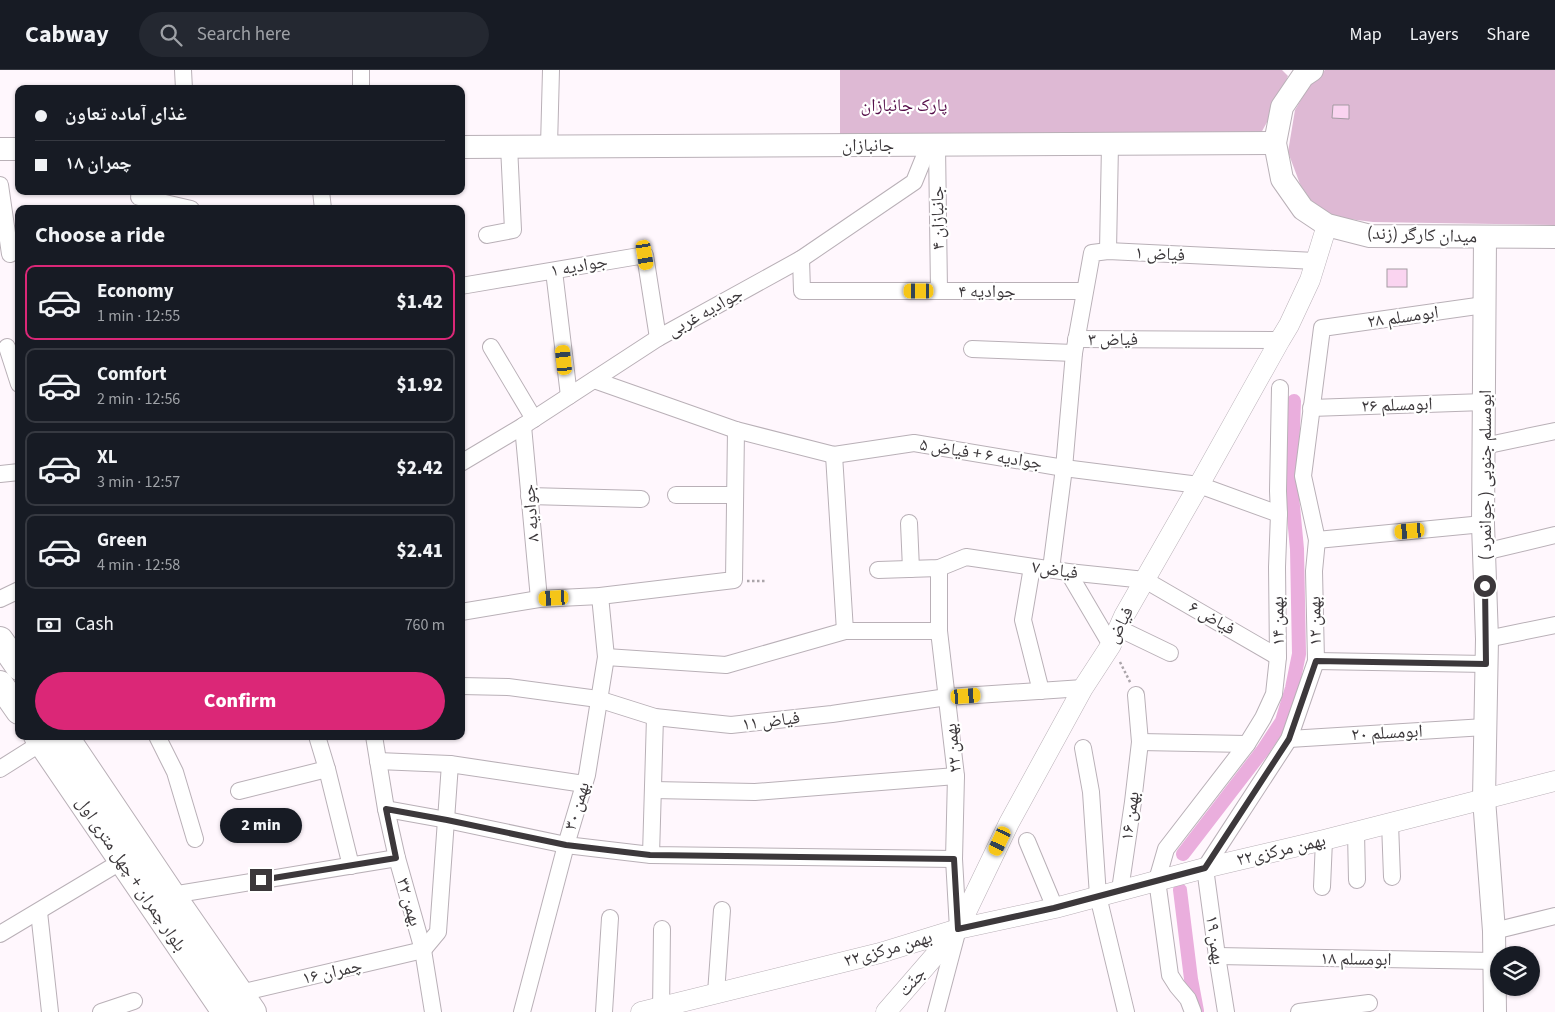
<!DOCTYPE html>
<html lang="en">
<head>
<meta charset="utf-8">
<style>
	:root { --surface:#171b24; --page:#242831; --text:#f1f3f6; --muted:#9ea1a6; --line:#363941; --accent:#db2777 }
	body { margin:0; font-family:"Source Sans 3","Noto Naskh Arabic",sans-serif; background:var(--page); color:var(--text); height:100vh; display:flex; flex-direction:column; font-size:19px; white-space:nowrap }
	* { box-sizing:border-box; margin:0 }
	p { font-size:16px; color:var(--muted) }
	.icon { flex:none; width:28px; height:28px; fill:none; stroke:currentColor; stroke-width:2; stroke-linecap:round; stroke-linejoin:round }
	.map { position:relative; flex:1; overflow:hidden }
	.details { position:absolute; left:15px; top:135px; width:450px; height:535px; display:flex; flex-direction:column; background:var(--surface); border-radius:10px; box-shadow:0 1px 4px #0004 }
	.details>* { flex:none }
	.hud { position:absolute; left:15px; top:15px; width:450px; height:110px; border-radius:10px; box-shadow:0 1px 4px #0004; display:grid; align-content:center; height:110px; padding:0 20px; background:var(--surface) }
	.fabs { position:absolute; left:1490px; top:876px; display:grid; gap:10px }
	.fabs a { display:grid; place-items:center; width:50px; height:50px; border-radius:50%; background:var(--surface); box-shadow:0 1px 4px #0004; font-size:25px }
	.end { position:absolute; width:22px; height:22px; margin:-11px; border:6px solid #3c383b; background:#fff; box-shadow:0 0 0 2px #fff }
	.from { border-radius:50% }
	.bubble { position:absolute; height:35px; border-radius:18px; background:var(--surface); box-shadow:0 1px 4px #0004; font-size:16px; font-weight:800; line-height:35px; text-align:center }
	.car { position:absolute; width:15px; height:30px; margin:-15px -8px; border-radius:6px; box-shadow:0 0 4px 1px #0007; background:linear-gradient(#f5c518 24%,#345 0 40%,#f5c518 0 76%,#345 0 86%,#f5c518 0) }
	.hud b { display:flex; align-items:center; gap:18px; height:48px; font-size:19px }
	.hud b+b { border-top:1px solid var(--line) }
	.hud i { width:12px; height:12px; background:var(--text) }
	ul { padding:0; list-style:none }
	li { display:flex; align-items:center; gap:15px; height:75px; margin:0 10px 8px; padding:0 10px; border:2px solid var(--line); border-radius:10px }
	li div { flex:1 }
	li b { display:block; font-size:19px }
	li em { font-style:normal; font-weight:800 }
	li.on { border-color:var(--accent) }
	li>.icon { width:45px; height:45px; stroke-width:1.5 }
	h2 { padding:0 20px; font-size:22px; line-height:60px }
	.pay { display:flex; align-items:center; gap:12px; height:55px; padding:0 20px; font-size:19px }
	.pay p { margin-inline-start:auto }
	.action { display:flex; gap:10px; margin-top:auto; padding:10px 20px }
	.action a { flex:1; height:58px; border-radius:30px; background:var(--accent); color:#fff; font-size:20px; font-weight:800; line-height:58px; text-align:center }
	header { display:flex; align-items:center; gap:30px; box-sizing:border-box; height:70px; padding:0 25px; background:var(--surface); border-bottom:1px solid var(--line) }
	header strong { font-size:24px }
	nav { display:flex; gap:28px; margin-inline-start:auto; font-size:18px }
	.search { width:350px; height:45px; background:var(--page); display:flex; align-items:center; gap:12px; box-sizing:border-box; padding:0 18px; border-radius:28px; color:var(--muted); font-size:19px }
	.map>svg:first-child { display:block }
	.green { fill:#deb9d4 }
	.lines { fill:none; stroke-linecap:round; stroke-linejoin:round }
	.canal { stroke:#eaaedd; stroke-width:14 }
	.building { fill:#fad4f0; stroke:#a49ba2 }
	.minor-casing { stroke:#b9b0b7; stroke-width:18 }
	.tertiary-casing { stroke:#b9b0b7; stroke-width:21 }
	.secondary-casing { stroke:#b9b0b7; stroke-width:24 }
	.primary-casing { stroke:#b9b0b7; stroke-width:28 }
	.path { stroke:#aba5aa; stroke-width:2.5; stroke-dasharray:2.5 2.5; stroke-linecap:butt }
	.minor { stroke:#fff; stroke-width:16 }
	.tertiary { stroke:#fff; stroke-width:20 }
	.secondary { stroke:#fff; stroke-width:22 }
	.primary { stroke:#fff; stroke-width:26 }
	.route { stroke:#3c383b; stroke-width:6 }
	.labels { text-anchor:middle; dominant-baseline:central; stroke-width:4.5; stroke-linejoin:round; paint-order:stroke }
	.park-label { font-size:18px; fill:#550f4a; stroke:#fff }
	.street-label { font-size:18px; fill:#3c383b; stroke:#fff }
</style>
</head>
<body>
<header>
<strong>Cabway</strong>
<div class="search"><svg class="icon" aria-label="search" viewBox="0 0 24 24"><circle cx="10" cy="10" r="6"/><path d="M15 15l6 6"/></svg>Search here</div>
<nav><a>Map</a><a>Layers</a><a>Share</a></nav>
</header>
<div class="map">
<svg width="1555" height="942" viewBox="0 0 1555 942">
	<rect width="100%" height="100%" fill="#fff7fd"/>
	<g class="green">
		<polygon points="840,0 1282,0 1288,6 1271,45 1261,63 840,72"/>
		<polygon points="1325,0 1555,0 1555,155 1373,152 1333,147 1313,133 1300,114 1288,82 1295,40 1312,11"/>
	</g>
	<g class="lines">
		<g class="canal">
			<polyline points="1183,784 1263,680 1282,651 1292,618 1299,584 1297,479 1291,415 1294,331"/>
			<polyline points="1180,820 1191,909 1197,941"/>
		</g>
	</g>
	<g class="building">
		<polygon points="1333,35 1349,35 1349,49 1332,48"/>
		<rect x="1387" y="199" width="20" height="18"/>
	</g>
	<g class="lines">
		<defs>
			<g id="minor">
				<polyline points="183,0 184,19"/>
				<polyline points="361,0 361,19"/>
				<polyline points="937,75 939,221"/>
				<polyline points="549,76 551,0"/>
				<polyline points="0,115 10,184"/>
				<polyline points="321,121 323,139"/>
				<polyline points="139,127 191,139"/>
				<polyline points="487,165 513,160 509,76"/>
				<polyline points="1108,181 1110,74"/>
				<polyline points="801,189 802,221 1084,221"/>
				<polyline points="554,201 569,326"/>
				<polyline points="461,216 645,185 658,268"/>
				<polyline points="1076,269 1280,270"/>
				<polyline points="7,277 19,314"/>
				<polyline points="491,277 534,349"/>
				<polyline points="972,279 1074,283"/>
				<polyline points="594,310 736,360 834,385 914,373 1064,398 1199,415 1279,444"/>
				<polyline points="1311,338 1484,332"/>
				<polyline points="523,356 539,529"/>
				<polyline points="1484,376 1555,361"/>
				<polyline points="834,385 845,561"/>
				<polyline points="461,393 523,356 658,268 801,189 914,112 929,75"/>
				<polyline points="0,404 19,402"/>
				<polyline points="676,425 735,425"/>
				<polyline points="529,426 641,429"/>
				<polyline points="909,453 911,499"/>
				<polyline points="1317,470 1483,454"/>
				<polyline points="1484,482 1555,465"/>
				<polyline points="1032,497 1023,550 1041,621"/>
				<polyline points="1051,499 1064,398 1074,283 1092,183 1108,181 1315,191"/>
				<polyline points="878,500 939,498 966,487 1068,502 1145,510 1278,587"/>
				<polyline points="1068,502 1111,575"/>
				<polyline points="0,529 19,520"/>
				<polyline points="461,542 539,529 600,526 734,510 736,360"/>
				<polyline points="1118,558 1170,583"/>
				<polyline points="1487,569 1555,555"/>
				<polyline points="606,587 726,595 845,561 939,561"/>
				<polyline points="1316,591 1486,594"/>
				<polyline points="461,616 508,617 598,629 655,647 731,655 832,644 947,627 1083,618"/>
				<polyline points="157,666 175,702 195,769"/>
				<polyline points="317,666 327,699 351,796"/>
				<polyline points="374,666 386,739 397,788 423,880 433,942"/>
				<polyline points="1289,669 1485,657"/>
				<polyline points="1140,672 1247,674"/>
				<polyline points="1083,678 1091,722 1098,826 1126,942"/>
				<polyline points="378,691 450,694 584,714"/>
				<polyline points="0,699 41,673"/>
				<polyline points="653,720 755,722 956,706"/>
				<polyline points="239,721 327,699"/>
				<polyline points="386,739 447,750 566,775 651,785 954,789"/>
				<polyline points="1390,753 1392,807"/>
				<polyline points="1356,762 1357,810"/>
				<polyline points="1027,771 1055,838"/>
				<polyline points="651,785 655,647"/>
				<polyline points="1322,817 1324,770"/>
				<polyline points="1120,820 1133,732 1140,672 1136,625"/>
				<polyline points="172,825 397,788"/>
				<polyline points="39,842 50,942"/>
				<polyline points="1494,861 1555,846"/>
				<polyline points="0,864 122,791"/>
				<polyline points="1217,886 1495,891"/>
				<polyline points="240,923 423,880 438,862 450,694"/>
				<polyline points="716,923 722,840"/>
				<polyline points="101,942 134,931"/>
				<polyline points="522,942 566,775 587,705 606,587 600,526"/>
				<polyline points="604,942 610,848"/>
				<polyline points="661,942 662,859"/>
				<polyline points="936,942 958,859 954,789 956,706 939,561 939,498"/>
				<polyline points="1193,942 1188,929 1177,916 1170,905 1157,810 1166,779 1247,674 1263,648 1274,624 1278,587 1277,497 1279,444 1278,421 1280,318"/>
				<polyline points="1226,942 1217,886 1205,798 1289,669 1316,591 1314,501 1317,470 1303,406 1322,258 1484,235"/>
				<polyline points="1299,942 1369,933"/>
			</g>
			<g id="tertiary">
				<polyline points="641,942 880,883 958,859 1055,838 1205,798 1324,770 1555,711"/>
				<polyline points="886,942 958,859 1009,753 1083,618 1111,575 1124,546 1199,415 1280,270 1289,255 1310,210 1327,155"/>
			</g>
			<g id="secondary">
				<polyline points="1312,0 1303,6 1282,37 1275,73 1282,109 1303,139 1327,155 1370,166 1555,167"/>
				<polyline points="461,77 1275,73"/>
				<polyline points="0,79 19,79"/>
				<polyline points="1485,168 1483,454 1487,569 1484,729 1494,861 1495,942"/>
			</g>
			<g id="primary">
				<polyline points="0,570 19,597"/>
				<polyline points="0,614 19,641"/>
				<polyline points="37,666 225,942"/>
				<polyline points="65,666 172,825 253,942"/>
			</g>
		</defs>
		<use href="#minor" class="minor-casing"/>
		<use href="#tertiary" class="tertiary-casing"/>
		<use href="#secondary" class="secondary-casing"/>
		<use href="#primary" class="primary-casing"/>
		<g class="path">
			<polyline points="747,511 766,511"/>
			<polyline points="1120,592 1131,614"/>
		</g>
		<use href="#minor" class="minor"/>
		<use href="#tertiary" class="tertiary"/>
		<use href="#secondary" class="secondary"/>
		<use href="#primary" class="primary"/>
	</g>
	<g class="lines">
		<polyline class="route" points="261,810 396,788 386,739 447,750 566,775 650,785 954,789 958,859 1054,838 1205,798 1289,669 1316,591 1486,594 1485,516"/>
	</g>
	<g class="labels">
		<g class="park-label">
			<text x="904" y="35">پارک جانبازان</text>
		</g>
		<g class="street-label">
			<text x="868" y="75">جانبازان</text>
			<text transform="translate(938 148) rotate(-91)">جانبازان ۴</text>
			<text transform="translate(1422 165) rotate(2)">میدان کارگر (زند)</text>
			<text transform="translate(1160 184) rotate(3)">فیاض ۱</text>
			<text transform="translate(579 196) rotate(-10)">جوادیه ۱</text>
			<text x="987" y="221">جوادیه ۴</text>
			<text transform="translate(705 242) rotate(-29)">جوادیه غربی</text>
			<text transform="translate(1403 247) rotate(-8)">ابومسلم ۲۸</text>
			<text x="1113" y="269">فیاض ۳</text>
			<text transform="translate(1397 335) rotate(-2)">ابومسلم ۲۶</text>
			<text transform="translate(981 384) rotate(9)">جوادیه ۶ + فیاض ۵</text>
			<text transform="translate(1485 405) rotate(-90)">ابومسلم جنوبی ( جوانمرد )</text>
			<text transform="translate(531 443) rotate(-95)">جوادیه ۸</text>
			<text transform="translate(1055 500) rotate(8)">فیاض۷</text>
			<text transform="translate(1212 548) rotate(30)">فیاض ۶</text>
			<text transform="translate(1278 551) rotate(-91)">بهمن ۱۴</text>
			<text transform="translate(1315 551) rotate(-91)">بهمن ۱۲</text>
			<text transform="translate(1120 555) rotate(-63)">فیاض</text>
			<text transform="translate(771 651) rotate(-7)">فیاض ۱۱</text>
			<text transform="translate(1387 663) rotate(-3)">ابومسلم ۲۰</text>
			<text transform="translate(953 678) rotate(-96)">بهمن ۲۲</text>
			<text transform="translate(577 736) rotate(-73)">بهمن ۳۰</text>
			<text transform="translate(1130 746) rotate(-82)">بهمن ۱۶</text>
			<text transform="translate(1281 780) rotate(-13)">۲۲بهمن مرکزی</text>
			<text transform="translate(131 804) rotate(56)">بلوار چمران + چهل متری اول</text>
			<text transform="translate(409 832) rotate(74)">بهمن ۳۲</text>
			<text transform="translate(1215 870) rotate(82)">بهمن ۱۹</text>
			<text transform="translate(888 879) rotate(-16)">۲۲بهمن مرکزی</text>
			<text transform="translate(1356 889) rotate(1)">ابومسلم ۱۸</text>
			<text transform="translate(332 902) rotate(-13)">چمران ۱۶</text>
			<text transform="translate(912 912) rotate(-49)">جنّت</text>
		</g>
	</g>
</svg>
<div class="fabs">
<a><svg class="icon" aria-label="layers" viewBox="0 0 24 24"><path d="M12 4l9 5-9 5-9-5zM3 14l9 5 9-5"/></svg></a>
</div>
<i class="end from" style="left:1485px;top:516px"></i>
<i class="end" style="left:261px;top:810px"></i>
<div class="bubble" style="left:220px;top:738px;width:82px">2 min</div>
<i class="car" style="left:645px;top:185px;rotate:171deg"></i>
<i class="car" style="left:919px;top:221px;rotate:270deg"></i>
<i class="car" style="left:564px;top:290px;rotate:354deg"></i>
<i class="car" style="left:1410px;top:461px;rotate:265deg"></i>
<i class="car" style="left:554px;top:528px;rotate:267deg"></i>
<i class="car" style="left:966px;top:626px;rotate:86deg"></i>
<i class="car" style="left:1000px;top:771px;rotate:205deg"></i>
<div class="hud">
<b><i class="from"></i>غذای آماده تعاون</b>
<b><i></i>چمران ۱۸</b>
</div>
<section class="details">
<h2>Choose a ride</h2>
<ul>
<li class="on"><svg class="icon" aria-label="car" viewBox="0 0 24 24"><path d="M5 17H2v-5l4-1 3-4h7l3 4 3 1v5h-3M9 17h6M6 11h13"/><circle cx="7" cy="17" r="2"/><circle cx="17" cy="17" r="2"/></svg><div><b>Economy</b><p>1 min · 12:55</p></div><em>$1.42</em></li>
<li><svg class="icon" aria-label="car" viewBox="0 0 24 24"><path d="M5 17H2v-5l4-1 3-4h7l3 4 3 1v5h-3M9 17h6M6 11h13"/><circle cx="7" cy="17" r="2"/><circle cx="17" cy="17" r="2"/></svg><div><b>Comfort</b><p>2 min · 12:56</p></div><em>$1.92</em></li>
<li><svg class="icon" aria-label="car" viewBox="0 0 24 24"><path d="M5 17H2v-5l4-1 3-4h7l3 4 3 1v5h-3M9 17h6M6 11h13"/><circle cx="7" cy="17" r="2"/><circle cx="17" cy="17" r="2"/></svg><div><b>XL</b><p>3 min · 12:57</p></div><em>$2.42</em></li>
<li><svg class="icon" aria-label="car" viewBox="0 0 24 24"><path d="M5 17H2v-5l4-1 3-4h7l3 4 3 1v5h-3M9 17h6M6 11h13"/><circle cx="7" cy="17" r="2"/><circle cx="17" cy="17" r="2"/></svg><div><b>Green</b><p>4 min · 12:58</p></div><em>$2.41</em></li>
</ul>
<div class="pay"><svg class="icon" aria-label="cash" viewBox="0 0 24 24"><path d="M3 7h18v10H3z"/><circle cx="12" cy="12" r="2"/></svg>Cash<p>760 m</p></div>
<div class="action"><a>Confirm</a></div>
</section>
</div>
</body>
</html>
